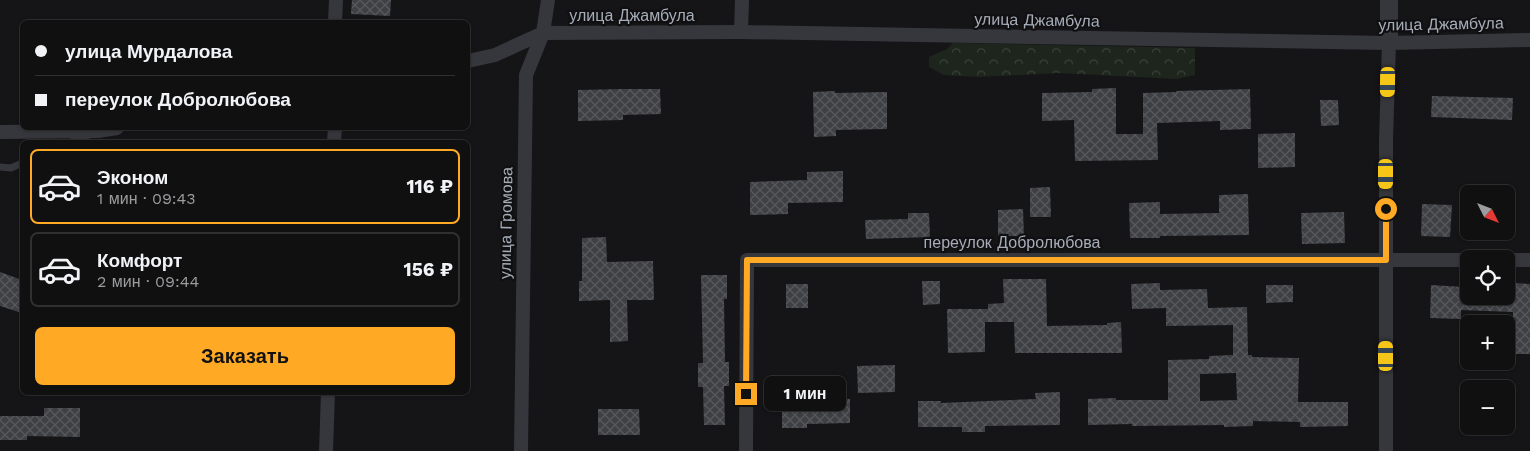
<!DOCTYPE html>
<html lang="ru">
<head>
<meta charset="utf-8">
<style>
	:root { --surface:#101011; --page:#19191a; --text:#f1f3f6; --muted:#9c9d9f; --line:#303031; --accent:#ffa925 }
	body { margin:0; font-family:"Work Sans",sans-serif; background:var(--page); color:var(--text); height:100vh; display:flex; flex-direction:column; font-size:19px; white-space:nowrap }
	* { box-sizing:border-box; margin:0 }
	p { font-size:16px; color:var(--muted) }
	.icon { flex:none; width:28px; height:28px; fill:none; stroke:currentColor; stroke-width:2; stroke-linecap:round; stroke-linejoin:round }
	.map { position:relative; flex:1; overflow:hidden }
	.side { position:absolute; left:20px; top:140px; width:450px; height:255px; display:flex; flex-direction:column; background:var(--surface); border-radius:8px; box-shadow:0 1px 4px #0004,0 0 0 1px var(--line) }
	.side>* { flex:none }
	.hud { position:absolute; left:20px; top:20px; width:450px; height:110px; border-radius:8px; box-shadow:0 1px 4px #0004,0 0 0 1px var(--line); display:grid; align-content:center; height:110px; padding:0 15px; background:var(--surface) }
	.needle { width:32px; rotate:132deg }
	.fabs { position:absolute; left:1460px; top:185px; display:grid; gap:10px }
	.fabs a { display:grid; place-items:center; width:55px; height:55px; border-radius:8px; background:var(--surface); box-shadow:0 1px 4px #0004,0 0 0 1px var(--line); font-size:25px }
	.end { position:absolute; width:22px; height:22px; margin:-11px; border:6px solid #ffa925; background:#111; box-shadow:0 0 0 2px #111 }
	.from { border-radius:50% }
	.bubble { position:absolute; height:35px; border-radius:8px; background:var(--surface); box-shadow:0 1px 4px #0004,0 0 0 1px var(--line); font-size:16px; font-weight:700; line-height:35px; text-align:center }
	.car { position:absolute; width:15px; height:30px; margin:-15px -8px; border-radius:6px; box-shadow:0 0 4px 1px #0007; background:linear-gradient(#f5c518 24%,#345 0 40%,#f5c518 0 76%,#345 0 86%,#f5c518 0) }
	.hud b { display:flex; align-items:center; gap:18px; height:48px; font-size:19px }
	.hud b+b { border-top:1px solid var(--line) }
	.hud i { width:12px; height:12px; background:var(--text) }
	ul { padding:9px 0 0; list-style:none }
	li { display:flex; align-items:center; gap:15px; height:75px; margin:0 10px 8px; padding:0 5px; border:2px solid var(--line); border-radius:8px }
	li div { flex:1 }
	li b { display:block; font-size:19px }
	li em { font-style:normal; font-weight:700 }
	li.on { border-color:var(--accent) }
	li>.icon { width:45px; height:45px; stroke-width:1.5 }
	.primary-button { display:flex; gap:10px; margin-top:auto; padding:10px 15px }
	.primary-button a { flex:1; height:58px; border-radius:8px; background:var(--accent); color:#111; font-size:20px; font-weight:700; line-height:58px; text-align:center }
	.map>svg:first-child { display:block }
	.forest { fill:url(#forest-crowns) }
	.building { fill:url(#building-cross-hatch); fill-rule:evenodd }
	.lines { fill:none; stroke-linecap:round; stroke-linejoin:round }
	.service { stroke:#36373c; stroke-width:7 }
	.minor { stroke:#36373c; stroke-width:14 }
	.tertiary { stroke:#36373c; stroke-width:18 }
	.route { stroke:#ffa925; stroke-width:6 }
	.labels { text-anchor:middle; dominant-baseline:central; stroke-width:4.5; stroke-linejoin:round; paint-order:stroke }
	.street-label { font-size:16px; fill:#a6adb8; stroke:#101012 }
</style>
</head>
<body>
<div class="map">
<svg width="1530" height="451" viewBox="0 0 1530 451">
	<defs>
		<pattern id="forest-crowns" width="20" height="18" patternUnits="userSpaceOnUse" patternTransform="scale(1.25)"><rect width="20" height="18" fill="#1d251d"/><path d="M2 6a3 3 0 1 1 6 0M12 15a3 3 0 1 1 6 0" fill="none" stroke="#3b423c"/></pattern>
		<pattern id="building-cross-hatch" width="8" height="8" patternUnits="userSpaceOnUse" patternTransform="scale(1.25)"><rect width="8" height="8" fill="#3f4044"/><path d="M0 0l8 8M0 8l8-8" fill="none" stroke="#58595d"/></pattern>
	</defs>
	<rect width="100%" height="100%" fill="#151517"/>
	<polygon class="forest" points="953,43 1195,48 1195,75 1177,79 1059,73 979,77 944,75 929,67 929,57 947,49"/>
	<g class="building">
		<polygon points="352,0 391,0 390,16 351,14"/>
		<polygon points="1116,88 1116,134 1143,134 1143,93 1176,92 1176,91 1250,89 1251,129 1220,130 1220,121 1157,123 1158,160 1075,161 1074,120 1042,121 1042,93 1092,92 1092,89"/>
		<polygon points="623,89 660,89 661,114 623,115 623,120 578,121 578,90"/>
		<polygon points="835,91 835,93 887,92 887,129 836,130 836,136 814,137 813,92"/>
		<polygon points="1432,96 1513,98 1512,120 1431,117"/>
		<polygon points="1320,100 1338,100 1339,125 1321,126"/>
		<polygon points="1295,133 1295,167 1258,168 1258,134"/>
		<polygon points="843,171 843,202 788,203 788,214 750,215 750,182 807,180 807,172"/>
		<polygon points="1050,187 1051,217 1030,217 1030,188"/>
		<polygon points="1248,194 1249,235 1160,236 1160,238 1130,238 1129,203 1160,202 1160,214 1219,213 1219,195"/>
		<polygon points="1422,204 1452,205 1450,237 1421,236"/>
		<polygon points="1023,209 1024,236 998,236 998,210"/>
		<polygon points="1344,212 1345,243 1302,244 1301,213"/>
		<polygon points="908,213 929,213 930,237 866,239 865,220 908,219"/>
		<polygon points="606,237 607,262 653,261 654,300 627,300 628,341 610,342 610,300 579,301 579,281 582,281 582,238"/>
		<polygon points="0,272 22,280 22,313 0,306"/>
		<polygon points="701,275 727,275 727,299 724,299 725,362 729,362 729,386 724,386 725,425 704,425 703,387 698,387 698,363 703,363"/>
		<polygon points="1003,279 1046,279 1047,326 1107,325 1107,323 1121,322 1122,353 1015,353 1014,322 985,322 985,352 948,353 947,309 988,309 988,304 1004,303"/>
		<polygon points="922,281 940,281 940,304 923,305"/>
		<path d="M1160 283V290L1207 289 1208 308 1247 307 1248 355H1252V357L1299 358 1298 402H1348V426L1300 427V422L1253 421V426L1224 427V425L1132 426V424L1088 425V399L1116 398V400H1168V360L1209 359V356L1233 355V325L1166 326V308L1132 309 1131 284ZM1236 373 1237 400 1200 401V374Z"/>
		<polygon points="1514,283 1530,284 1530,354 1512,354 1513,312 1461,310 1461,319 1430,318 1431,285 1463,287 1462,296 1514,296"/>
		<rect x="786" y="284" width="22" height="24"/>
		<polygon points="1266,285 1293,285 1293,302 1266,303"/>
		<polygon points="895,365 895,392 858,393 857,366"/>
		<polygon points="1060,392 1060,425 985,426 985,432 962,432 962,427 918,427 918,401 941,401 941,403 1036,399 1035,393"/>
		<polygon points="850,399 850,423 807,424 807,428 782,428 782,405 826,405 826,400"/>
		<polygon points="44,408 80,408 80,437 27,436 27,440 0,440 0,416 44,416"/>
		<polygon points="598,409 639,409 640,435 598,435"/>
	</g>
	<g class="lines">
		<g class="service">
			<polyline points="71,142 89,135"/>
			<polyline points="0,167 11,168 22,163"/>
		</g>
		<g class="minor">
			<polyline points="335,22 336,0"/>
			<polyline points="741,32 742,0"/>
			<polyline points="468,61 495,55 543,33 741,32 1389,43 1530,40"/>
			<polyline points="0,132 98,131 117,128"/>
			<polyline points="334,142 335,128"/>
			<polyline points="1506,260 1530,260"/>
			<polyline points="326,451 328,392"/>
			<polyline points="521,451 526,75 543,33 548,0"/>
			<polyline points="746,451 747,260 1469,260"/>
			<polyline points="1386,451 1386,140 1389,43"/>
		</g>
		<polyline class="tertiary" points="1389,43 1389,0"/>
	</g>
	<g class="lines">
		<polyline class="route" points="746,394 747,260 1386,260 1386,209"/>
	</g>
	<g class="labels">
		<g class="street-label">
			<text x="632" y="15">улица Джамбула</text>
			<text transform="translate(1037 20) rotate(1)">улица Джамбула</text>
			<text transform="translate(1441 24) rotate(-1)">улица Джамбула</text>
			<text transform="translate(506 223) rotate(-89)">улица Громова</text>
			<text x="1012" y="242">переулок Добролюбова</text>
		</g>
	</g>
</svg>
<div class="fabs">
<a><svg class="needle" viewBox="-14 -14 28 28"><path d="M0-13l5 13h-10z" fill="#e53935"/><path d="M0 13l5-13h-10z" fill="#9c9d9f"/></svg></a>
<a><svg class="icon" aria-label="locate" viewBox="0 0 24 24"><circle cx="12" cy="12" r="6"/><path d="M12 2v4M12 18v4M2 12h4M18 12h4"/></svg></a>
<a>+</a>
<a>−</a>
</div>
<i class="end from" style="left:1386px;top:209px"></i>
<i class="end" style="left:746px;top:394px"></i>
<div class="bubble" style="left:764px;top:376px;width:82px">1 мин</div>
<i class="car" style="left:1388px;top:82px;rotate:181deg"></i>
<i class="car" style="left:1386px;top:174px;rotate:180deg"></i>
<i class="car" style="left:1386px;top:356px;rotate:0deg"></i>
<div class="hud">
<b><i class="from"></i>улица Мурдалова</b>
<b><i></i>переулок Добролюбова</b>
</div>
<section class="side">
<ul>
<li class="on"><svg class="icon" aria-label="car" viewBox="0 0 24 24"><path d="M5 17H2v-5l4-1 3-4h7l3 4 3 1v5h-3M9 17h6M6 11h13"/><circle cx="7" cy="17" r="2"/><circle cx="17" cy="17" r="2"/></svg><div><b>Эконом</b><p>1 мин · 09:43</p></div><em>116 ₽</em></li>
<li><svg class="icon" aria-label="car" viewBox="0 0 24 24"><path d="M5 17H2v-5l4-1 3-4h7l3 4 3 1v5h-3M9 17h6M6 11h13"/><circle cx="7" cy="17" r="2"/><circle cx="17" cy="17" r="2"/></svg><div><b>Комфорт</b><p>2 мин · 09:44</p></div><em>156 ₽</em></li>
</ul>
<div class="primary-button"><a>Заказать</a></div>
</section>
</div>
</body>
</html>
